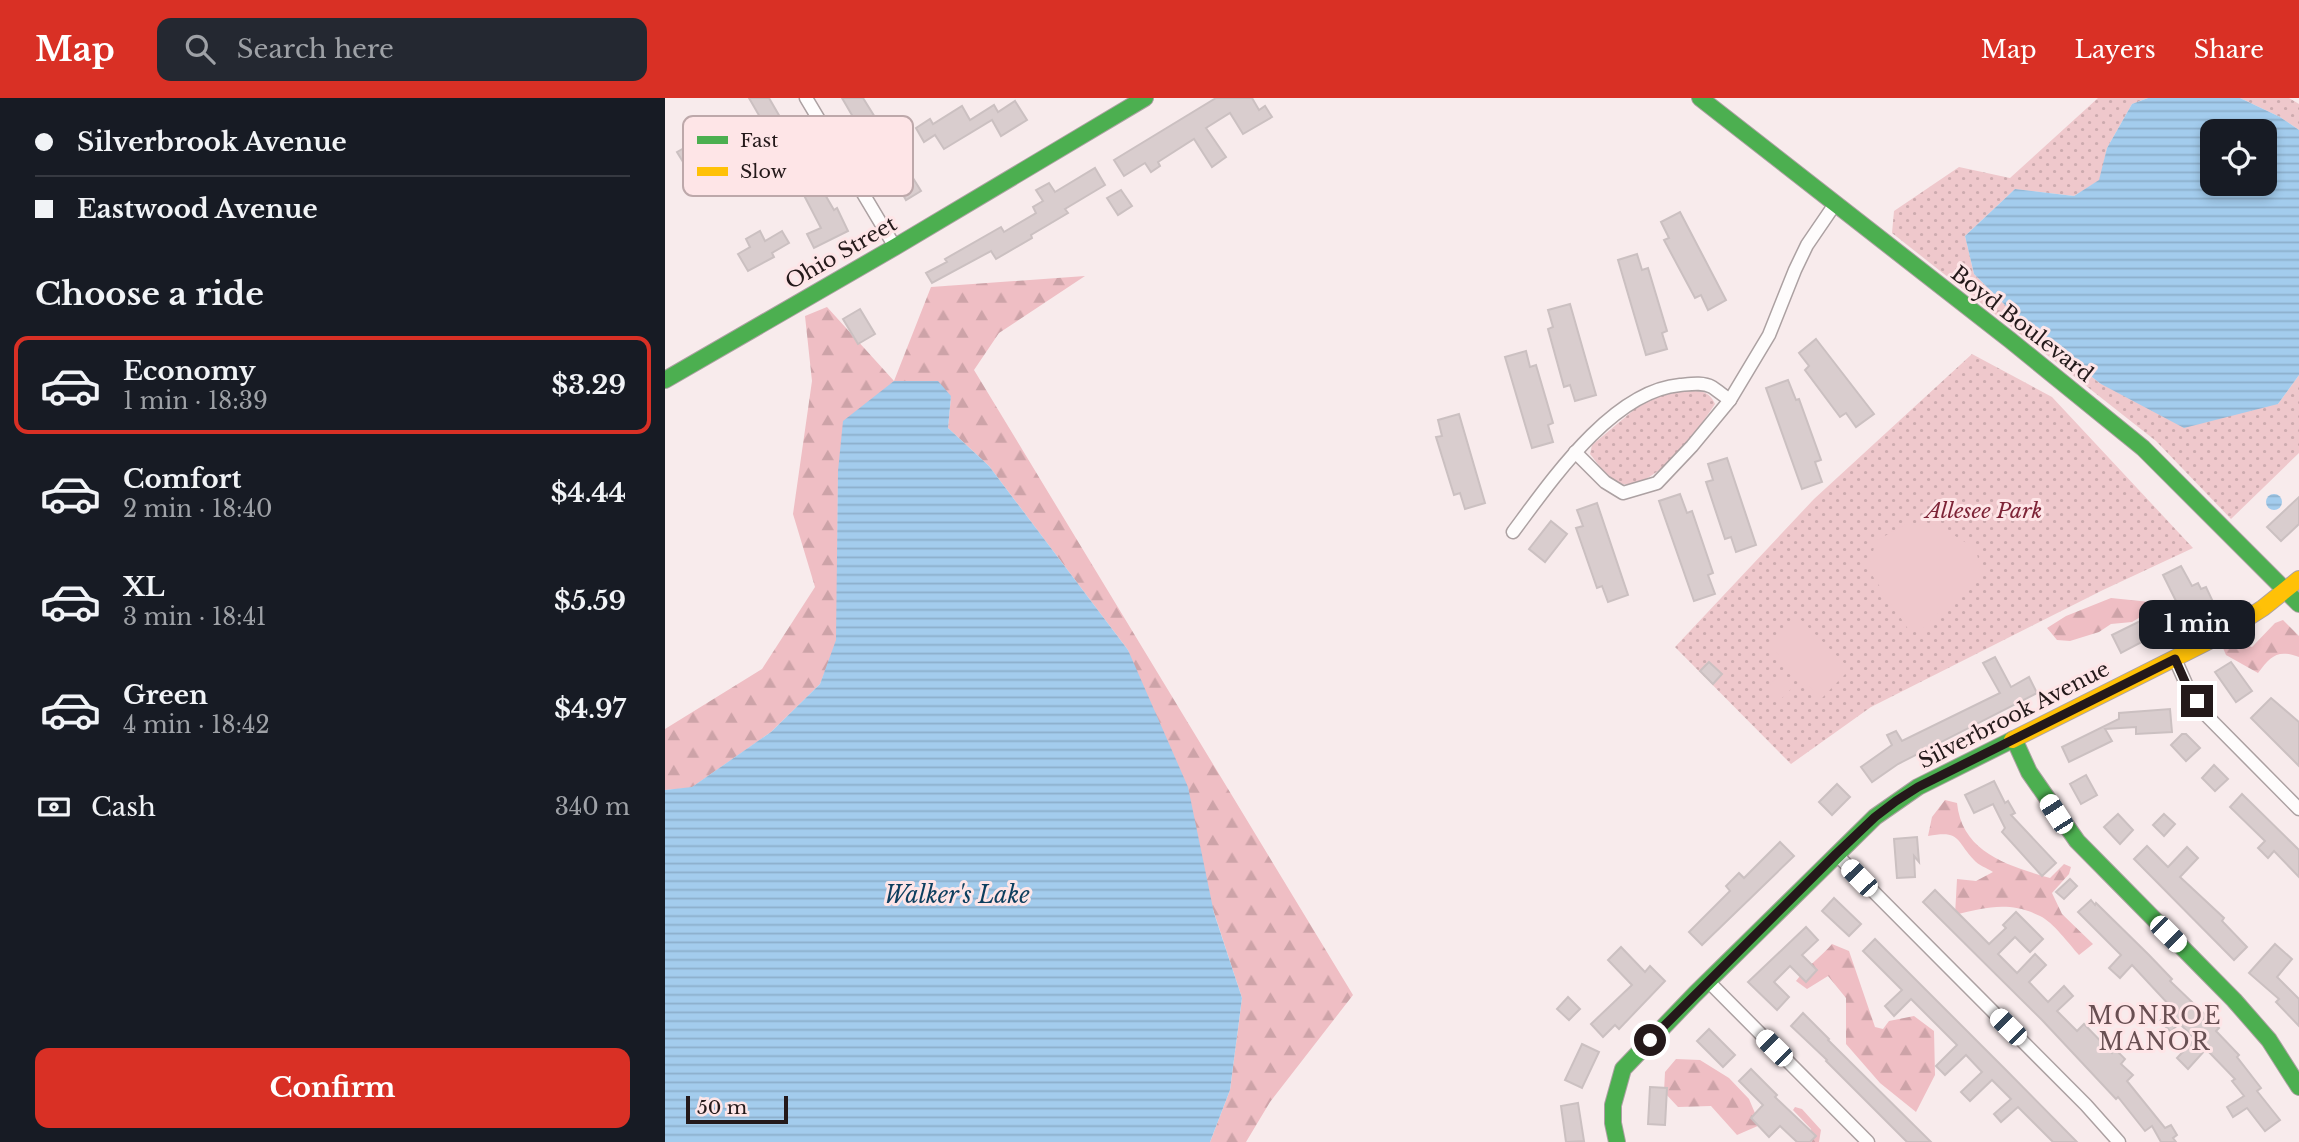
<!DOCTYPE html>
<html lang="en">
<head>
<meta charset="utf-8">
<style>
	:root { --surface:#171b24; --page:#242831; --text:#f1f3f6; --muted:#9ea1a6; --line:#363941; --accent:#d93025 }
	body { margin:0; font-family:"Libre Baskerville",serif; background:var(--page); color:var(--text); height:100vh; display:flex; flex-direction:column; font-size:26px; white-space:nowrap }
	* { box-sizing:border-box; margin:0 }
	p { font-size:23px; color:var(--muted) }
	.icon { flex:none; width:38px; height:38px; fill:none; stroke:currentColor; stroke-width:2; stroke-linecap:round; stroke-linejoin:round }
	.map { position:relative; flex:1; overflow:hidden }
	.drawer { display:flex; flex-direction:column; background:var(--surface); width:665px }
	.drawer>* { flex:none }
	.top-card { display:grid; align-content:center; height:154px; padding:0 35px; background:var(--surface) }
	.controls { position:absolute; left:1535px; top:21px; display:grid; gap:14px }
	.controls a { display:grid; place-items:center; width:77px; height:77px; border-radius:14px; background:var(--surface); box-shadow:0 4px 10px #0003; font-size:35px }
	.scale { position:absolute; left:21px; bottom:18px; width:102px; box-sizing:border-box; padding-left:7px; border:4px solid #24191a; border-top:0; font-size:19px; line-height:24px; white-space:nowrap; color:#24191a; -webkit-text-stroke:5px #fee5e7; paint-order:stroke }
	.end { position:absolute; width:32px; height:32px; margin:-16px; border:9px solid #24191a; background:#fff; box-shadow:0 0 0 4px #fff }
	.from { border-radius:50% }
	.bubble { position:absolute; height:49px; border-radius:14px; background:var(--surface); box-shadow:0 4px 10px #0003; font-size:23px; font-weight:800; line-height:49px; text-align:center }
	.car { position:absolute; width:21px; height:42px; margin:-21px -10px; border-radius:9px; box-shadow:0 0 5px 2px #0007; background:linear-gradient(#fff 24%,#345 0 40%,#fff 0 76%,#345 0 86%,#fff 0) }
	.top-card b { display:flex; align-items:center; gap:24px; height:66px; font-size:26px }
	.top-card b+b { border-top:2px solid var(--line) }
	.top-card i { width:18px; height:18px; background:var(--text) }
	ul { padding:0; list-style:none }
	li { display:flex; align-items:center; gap:21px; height:98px; margin:0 14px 10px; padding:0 21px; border:4px solid transparent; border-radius:14px }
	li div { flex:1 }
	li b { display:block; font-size:26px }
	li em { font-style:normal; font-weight:800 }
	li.on { border-color:var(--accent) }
	li>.icon { width:63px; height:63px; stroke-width:1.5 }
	h2 { padding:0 35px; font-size:32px; line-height:84px }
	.pay { display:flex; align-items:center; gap:18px; height:77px; padding:0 35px; font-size:26px }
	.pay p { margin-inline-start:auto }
	.action { display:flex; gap:14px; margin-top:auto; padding:14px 35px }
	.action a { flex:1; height:80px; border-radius:14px; background:var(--accent); color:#fff; font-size:28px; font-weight:800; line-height:80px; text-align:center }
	header { display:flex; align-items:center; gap:42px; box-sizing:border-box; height:98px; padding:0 35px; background:var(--accent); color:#fff }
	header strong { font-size:33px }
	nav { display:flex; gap:38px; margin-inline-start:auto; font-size:24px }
	.search { width:490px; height:63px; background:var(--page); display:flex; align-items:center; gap:18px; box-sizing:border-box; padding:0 24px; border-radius:14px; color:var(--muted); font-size:26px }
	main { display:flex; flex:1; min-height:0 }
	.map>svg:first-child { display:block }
	.grass { fill:url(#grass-dots) }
	.forest { fill:url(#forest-firs) }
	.garden { fill:#efc8cc }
	.water { fill:url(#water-rules); fill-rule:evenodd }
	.building { fill:#d9cdce; stroke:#cbc0c1; stroke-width:2 }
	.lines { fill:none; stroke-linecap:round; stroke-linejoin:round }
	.street-casing { stroke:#aca1a2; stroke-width:15 }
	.fast-casing { stroke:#aca1a2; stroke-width:18 }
	.slow-casing { stroke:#aca1a2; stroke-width:18 }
	.street { stroke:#fefcfc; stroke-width:12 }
	.fast { stroke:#4caf50; stroke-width:16 }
	.slow { stroke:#ffc107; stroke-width:16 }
	.route { stroke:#24191a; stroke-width:9 }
	.labels { text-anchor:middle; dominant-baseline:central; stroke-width:6; stroke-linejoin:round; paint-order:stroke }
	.street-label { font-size:21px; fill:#24191a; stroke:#fee5e7 }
	.park-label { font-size:21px; font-style:italic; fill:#7e2437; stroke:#fee5e7 }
	.water-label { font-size:23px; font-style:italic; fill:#0c3e5e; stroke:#fee5e7 }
	.neighbourhood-label { font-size:23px; letter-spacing:2px; fill:#684f52; stroke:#fee5e7 }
	.key { fill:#fee5e7; stroke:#bda8aa; stroke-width:2 }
	.key-label { font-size:19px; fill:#24191a }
</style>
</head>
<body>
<header>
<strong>Map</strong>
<div class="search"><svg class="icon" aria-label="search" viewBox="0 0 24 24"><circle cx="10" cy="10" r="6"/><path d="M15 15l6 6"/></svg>Search here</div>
<nav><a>Map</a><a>Layers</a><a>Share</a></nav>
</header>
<main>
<section class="drawer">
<div class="top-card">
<b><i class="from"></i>Silverbrook Avenue</b>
<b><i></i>Eastwood Avenue</b>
</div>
<h2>Choose a ride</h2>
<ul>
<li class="on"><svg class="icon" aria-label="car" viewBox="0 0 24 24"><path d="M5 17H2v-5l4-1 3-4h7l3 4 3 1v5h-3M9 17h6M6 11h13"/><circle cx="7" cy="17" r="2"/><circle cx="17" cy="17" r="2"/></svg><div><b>Economy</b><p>1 min · 18:39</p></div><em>$3.29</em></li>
<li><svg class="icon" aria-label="car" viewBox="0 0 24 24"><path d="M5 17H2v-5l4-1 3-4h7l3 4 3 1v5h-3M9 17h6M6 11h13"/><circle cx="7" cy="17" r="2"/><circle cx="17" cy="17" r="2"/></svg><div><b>Comfort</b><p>2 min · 18:40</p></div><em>$4.44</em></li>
<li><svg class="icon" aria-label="car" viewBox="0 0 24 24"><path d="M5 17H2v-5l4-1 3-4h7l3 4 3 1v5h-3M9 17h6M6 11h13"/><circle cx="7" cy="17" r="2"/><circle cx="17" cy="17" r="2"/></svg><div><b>XL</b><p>3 min · 18:41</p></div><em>$5.59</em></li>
<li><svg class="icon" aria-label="car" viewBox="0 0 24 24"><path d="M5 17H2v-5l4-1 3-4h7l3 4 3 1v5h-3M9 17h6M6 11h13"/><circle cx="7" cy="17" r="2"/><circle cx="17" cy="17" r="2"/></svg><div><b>Green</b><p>4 min · 18:42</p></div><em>$4.97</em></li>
</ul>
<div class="pay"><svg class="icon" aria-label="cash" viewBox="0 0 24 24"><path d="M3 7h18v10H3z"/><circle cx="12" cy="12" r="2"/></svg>Cash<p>340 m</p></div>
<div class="action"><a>Confirm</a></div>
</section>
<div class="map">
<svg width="1634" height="1044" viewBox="0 0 1634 1044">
	<defs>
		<pattern id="grass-dots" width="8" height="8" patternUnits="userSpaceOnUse" patternTransform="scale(1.75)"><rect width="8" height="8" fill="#efc8cc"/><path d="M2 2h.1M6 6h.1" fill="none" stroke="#cdabaf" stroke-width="1.8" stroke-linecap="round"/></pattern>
		<pattern id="forest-firs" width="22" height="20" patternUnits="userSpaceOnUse" patternTransform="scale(1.75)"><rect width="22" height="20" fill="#efbec4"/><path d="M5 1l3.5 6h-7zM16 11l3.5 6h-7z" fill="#cda3a8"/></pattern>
		<pattern id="water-rules" width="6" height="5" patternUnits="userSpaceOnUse" patternTransform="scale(1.75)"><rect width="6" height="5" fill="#a3cced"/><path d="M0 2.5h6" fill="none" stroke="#8cafcb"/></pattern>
	</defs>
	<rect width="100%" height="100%" fill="#f8ebec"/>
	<g class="grass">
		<polygon points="1433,0 1483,0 1467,6 1442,50 1435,82 1409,98 1350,91 1300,138 1309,176 1360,227 1436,286 1613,306 1634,277 1634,355 1566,421 1491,343 1227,135 1229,113 1294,69 1345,80"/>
		<polygon points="1575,0 1624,0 1634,6 1634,32 1615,19"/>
		<polygon points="1307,256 1387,299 1528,450 1438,492 1206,609 1126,666 1010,549 1149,401"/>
		<path d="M1016 293C1031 293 1043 290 1050 306 1034 330 986 400 951 384 940 379 932 364 925 356L927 347 970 311 989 300Z"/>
	</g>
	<g class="forest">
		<polygon points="420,178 334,235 309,272 688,897 605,1004 581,1044 545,1044 565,992 577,900 463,552 324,368 283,330 286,298 173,373 172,543 155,586 106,634 26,690 0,692 0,631 97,571 150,489 128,416 147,283 140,218 162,209 229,283 266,189"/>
		<polygon points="1446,500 1485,504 1487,512 1467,524 1446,526 1434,534 1405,543 1392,542 1382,530 1401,518"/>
		<path d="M1618 522 1634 538V559C1612 551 1606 558 1593 575L1561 557 1558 550 1572 544 1587 549 1610 525Z"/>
		<path d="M1280 702 1292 705C1297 755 1344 768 1385 780L1399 766 1406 769 1404 776 1387 795 1397 816 1428 846 1414 857C1404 846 1388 824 1375 818 1345 803 1321 809 1290 817L1292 781 1311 783 1328 774C1322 770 1313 767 1309 762 1290 742 1296 732 1263 738L1267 719Z"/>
		<path d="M1167 846 1184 853 1210 929 1218 931 1224 923 1249 918 1269 933 1270 977 1251 1014 1215 985 1181 946V900L1163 878 1142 891 1131 883C1141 869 1156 859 1167 846Z"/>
		<polygon points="1011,961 1035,962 1064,980 1084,1001 1095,1027 1072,1037 1046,1008 1013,1009 999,994 1000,974"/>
		<polygon points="1130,1009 1137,1011 1156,1032 1154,1044 1147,1044 1146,1031 1128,1012"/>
	</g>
	<g class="garden">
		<polygon points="1271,426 1311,451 1316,475 1255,533 1243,531 1203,471 1211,443 1239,427"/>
		<polygon points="1132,518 1185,571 1157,600 1103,547"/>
		<polygon points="1116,576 1128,589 1116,601 1103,588"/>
	</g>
	<g class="water">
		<path d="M1483 0H1575L1615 19 1634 32V277L1613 306 1519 330 1436 286 1360 227 1309 176 1300 138 1350 91 1409 98 1434 82 1442 50 1467 6ZM1600 33V86H1547V33Z"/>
		<polygon points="229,283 273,283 286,298 283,330 324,368 463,552 523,689 549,815 577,900 565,992 545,1044 0,1044 0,692 27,689 106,634 155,586 171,542 173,373 178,323"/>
		<circle cx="1609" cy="404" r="8"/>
	</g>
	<g class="building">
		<polygon points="84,0 104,0 169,112 172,110 183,133 149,150 142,136 156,130 130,80"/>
		<polygon points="177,0 198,0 256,93 241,102 220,65 216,67"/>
		<polygon points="551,0 587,0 594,12 600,8 607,19 578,36 565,15 541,30 561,59 547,69 529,41 493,64 495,68 486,74 480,65 459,78 449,62"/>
		<polygon points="350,3 362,22 336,38 327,22 279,51 270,37 259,44 251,30 265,21 268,26 297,8 305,22 329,7 333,14"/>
		<polygon points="28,45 42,68 26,77 12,54"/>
		<polygon points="430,70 440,87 400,111 403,115 366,137 367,140 331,161 326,153 267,185 261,175 282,164 280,161 336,129 339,134 371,115 368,109 378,103 371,92 384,85 390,94"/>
		<polygon points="456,92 467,108 453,117 442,100"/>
		<polygon points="1015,114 1061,202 1043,212 1036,197 1030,200 999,142 1004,140 996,124"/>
		<polygon points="95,133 100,143 117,133 124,145 107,155 109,159 83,173 73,156 85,149 81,141"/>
		<polygon points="972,156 977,172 983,170 1002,233 997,235 1002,251 981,257 953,162"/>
		<polygon points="905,206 931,297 910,303 905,287 899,289 883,231 888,229 883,212"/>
		<polygon points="195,211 210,236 193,246 178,221"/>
		<polygon points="1151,241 1209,316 1191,329 1181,315 1175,319 1140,272 1144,268 1134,255"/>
		<polygon points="861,253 865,269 871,267 888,325 883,327 888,344 867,350 840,259"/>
		<polygon points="1123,282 1131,302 1134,301 1156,362 1150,364 1157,384 1137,391 1101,290"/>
		<polygon points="794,316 820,405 800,411 795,395 789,397 771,339 777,338 773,322"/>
		<polygon points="1062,360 1091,447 1071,454 1066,439 1060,441 1041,384 1048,382 1043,366"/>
		<polygon points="1015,396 1022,415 1027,413 1048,475 1043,477 1050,496 1029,503 994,403"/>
		<polygon points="1634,399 1634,426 1616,443 1602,429"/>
		<polygon points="932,405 963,497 943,504 937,488 932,490 911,430 918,428 912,412"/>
		<polygon points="886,423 902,436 880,464 864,451"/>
		<polygon points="1516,468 1527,488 1533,485 1536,491 1541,489 1549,506 1456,555 1447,537 1512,505 1498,477"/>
		<polygon points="1330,559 1346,589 1364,579 1372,595 1233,666 1207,684 1196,669 1227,647 1222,637 1231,633 1237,643 1335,595 1318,565"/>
		<polygon points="1044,564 1057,576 1048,586 1035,573"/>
		<polygon points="1566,564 1587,593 1571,604 1550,574"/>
		<polygon points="1606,600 1634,624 1634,668 1586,620"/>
		<polygon points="1505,611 1507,634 1471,636 1471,629 1440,631 1447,643 1404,664 1397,649 1454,621 1454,615"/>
		<polygon points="1517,636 1521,636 1535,650 1521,663 1506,647"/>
		<polygon points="1549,667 1563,681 1550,693 1537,680"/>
		<polygon points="1421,677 1432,697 1416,706 1405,686"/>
		<polygon points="1329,683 1340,705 1343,703 1350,715 1346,717 1391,765 1377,778 1337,734 1340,730 1328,706 1309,715 1300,697"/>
		<polygon points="1172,686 1185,699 1167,717 1154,704"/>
		<polygon points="1577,696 1634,752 1634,779 1609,753 1603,760 1593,750 1600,743 1565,709"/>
		<polygon points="1453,716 1468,732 1455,746 1439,729"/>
		<polygon points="1499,716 1510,726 1499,738 1488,727"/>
		<polygon points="1252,739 1254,764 1249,758 1250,779 1232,780 1229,741"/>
		<polygon points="1115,744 1129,758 1037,847 1024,834 1065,793 1061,788 1074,775 1079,780"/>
		<polygon points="1482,748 1503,769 1522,749 1533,760 1515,779 1559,820 1557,823 1582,849 1569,862 1469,761"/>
		<polygon points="1405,781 1412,788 1399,801 1391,794"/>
		<polygon points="1270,792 1324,846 1341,830 1338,827 1351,814 1378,841 1365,854 1350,839 1333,856 1352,875 1370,856 1381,867 1364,884 1383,904 1399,888 1408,898 1392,913 1412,933 1419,926 1447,955 1450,951 1460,961 1456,966 1468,977 1462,983 1500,1030 1506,1027 1512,1037 1508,1040 1511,1044 1496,1044 1487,1028 1480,1033 1453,999 1451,1001 1377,922 1258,804"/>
		<polygon points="1169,800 1196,826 1184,838 1157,813"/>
		<polygon points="1426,802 1430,807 1431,805 1484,857 1507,881 1505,883 1554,930 1551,933 1574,957 1572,959 1596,990 1592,993 1615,1022 1600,1033 1582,1010 1568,1019 1562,1009 1579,998 1567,983 1570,981 1541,951 1523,971 1512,960 1530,941 1514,925 1506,934 1495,923 1507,910 1467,867 1455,880 1444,870 1456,857 1413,814"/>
		<polygon points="1141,829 1153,842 1137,857 1152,872 1141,884 1125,868 1109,884 1124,899 1112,912 1083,884"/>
		<polygon points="1210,841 1342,973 1412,1044 1388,1044 1353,1009 1336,1024 1329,1016 1346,1001 1327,982 1305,1003 1296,994 1317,974 1301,957 1280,977 1271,968 1292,947 1246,901 1229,918 1220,908 1237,892 1198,853"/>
		<polygon points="1610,846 1627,861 1612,879 1634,901 1634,928 1611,904 1614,901 1584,875"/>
		<polygon points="956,849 980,874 985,868 1000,883 954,931 950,927 938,939 926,926 967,887 943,862"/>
		<polygon points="903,899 915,911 904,922 892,911"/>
		<polygon points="1138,915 1164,941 1163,942 1266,1044 1242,1044 1161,963 1162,962 1126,928"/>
		<polygon points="1044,931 1070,957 1058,969 1032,943"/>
		<polygon points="917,946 934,954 917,990 900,982"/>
		<polygon points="1086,971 1112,997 1110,999 1151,1038 1145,1044 1132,1044 1115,1028 1104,1039 1086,1020 1098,1007 1074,983"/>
		<polygon points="985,989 1002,990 1000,1027 983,1026"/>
		<polygon points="913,1005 919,1043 901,1044 896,1008"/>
	</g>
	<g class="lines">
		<defs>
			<g id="street">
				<polyline points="141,0 230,149"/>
				<polyline points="910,354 940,384 958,395 992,385 1027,348 1065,302 1104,237 1130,172 1142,147 1170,106"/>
				<path d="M848 434C886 383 947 293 1015 287 1026 286 1038 284 1047 289 1053 293 1059 298 1065 302"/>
				<polyline points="1510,561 1522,588 1542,618 1634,711"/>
				<polyline points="1171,756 1421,1007 1454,1044"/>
				<polyline points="1043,883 1203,1044"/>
			</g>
			<g id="fast">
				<polyline points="1035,0 1345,242 1478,350 1634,506"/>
				<polyline points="0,282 230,149 480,0"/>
				<polyline points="1349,641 1364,674 1412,743 1569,902 1604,942 1634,989"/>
				<polyline points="952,1044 948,1025 948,1007 958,971 1030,896 1210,719 1253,689 1347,642"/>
			</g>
			<polyline id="slow" points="1347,642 1556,537 1598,510 1634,481"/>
		</defs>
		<use href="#street" class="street-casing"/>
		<use href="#fast" class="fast-casing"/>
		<use href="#slow" class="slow-casing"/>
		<use href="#street" class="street"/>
		<use href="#fast" class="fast"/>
		<use href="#slow" class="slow"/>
	</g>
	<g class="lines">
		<polyline class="route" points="985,942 1171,756 1210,719 1231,703 1253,689 1510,561 1522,588 1532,603"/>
	</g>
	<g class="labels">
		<g class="street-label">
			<text transform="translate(176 155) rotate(-30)">Ohio Street</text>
			<text transform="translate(1357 226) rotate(38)">Boyd Boulevard</text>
			<text transform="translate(1349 617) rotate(-27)">Silverbrook Avenue</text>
		</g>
		<g class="park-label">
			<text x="1319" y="413">Allesee Park</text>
		</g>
		<g class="water-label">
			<text x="292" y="797">Walker's Lake</text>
		</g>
		<g class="neighbourhood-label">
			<text x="1490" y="918">MONROE<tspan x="1490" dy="26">MANOR</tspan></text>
		</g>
	</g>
	<rect x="18" y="18" width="230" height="80" rx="10" class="key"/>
	<rect x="32" y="38" width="31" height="8" fill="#4caf50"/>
	<rect x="32" y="69" width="31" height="9" fill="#ffc107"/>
	<g class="key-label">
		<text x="75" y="49">Fast</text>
		<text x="75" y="80">Slow</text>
	</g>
</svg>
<div class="controls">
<a><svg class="icon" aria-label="locate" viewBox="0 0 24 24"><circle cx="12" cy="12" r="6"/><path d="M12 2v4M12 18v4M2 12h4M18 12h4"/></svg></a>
</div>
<div class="scale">50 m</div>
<i class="end from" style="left:985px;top:942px"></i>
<i class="end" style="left:1532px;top:603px"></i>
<div class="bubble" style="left:1474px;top:502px;width:116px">1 min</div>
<i class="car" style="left:1391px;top:716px;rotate:327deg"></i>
<i class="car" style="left:1194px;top:780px;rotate:316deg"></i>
<i class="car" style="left:1503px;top:836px;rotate:135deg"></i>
<i class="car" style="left:1343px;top:929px;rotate:315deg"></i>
<i class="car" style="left:1109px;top:950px;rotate:315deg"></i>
</div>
</main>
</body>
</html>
